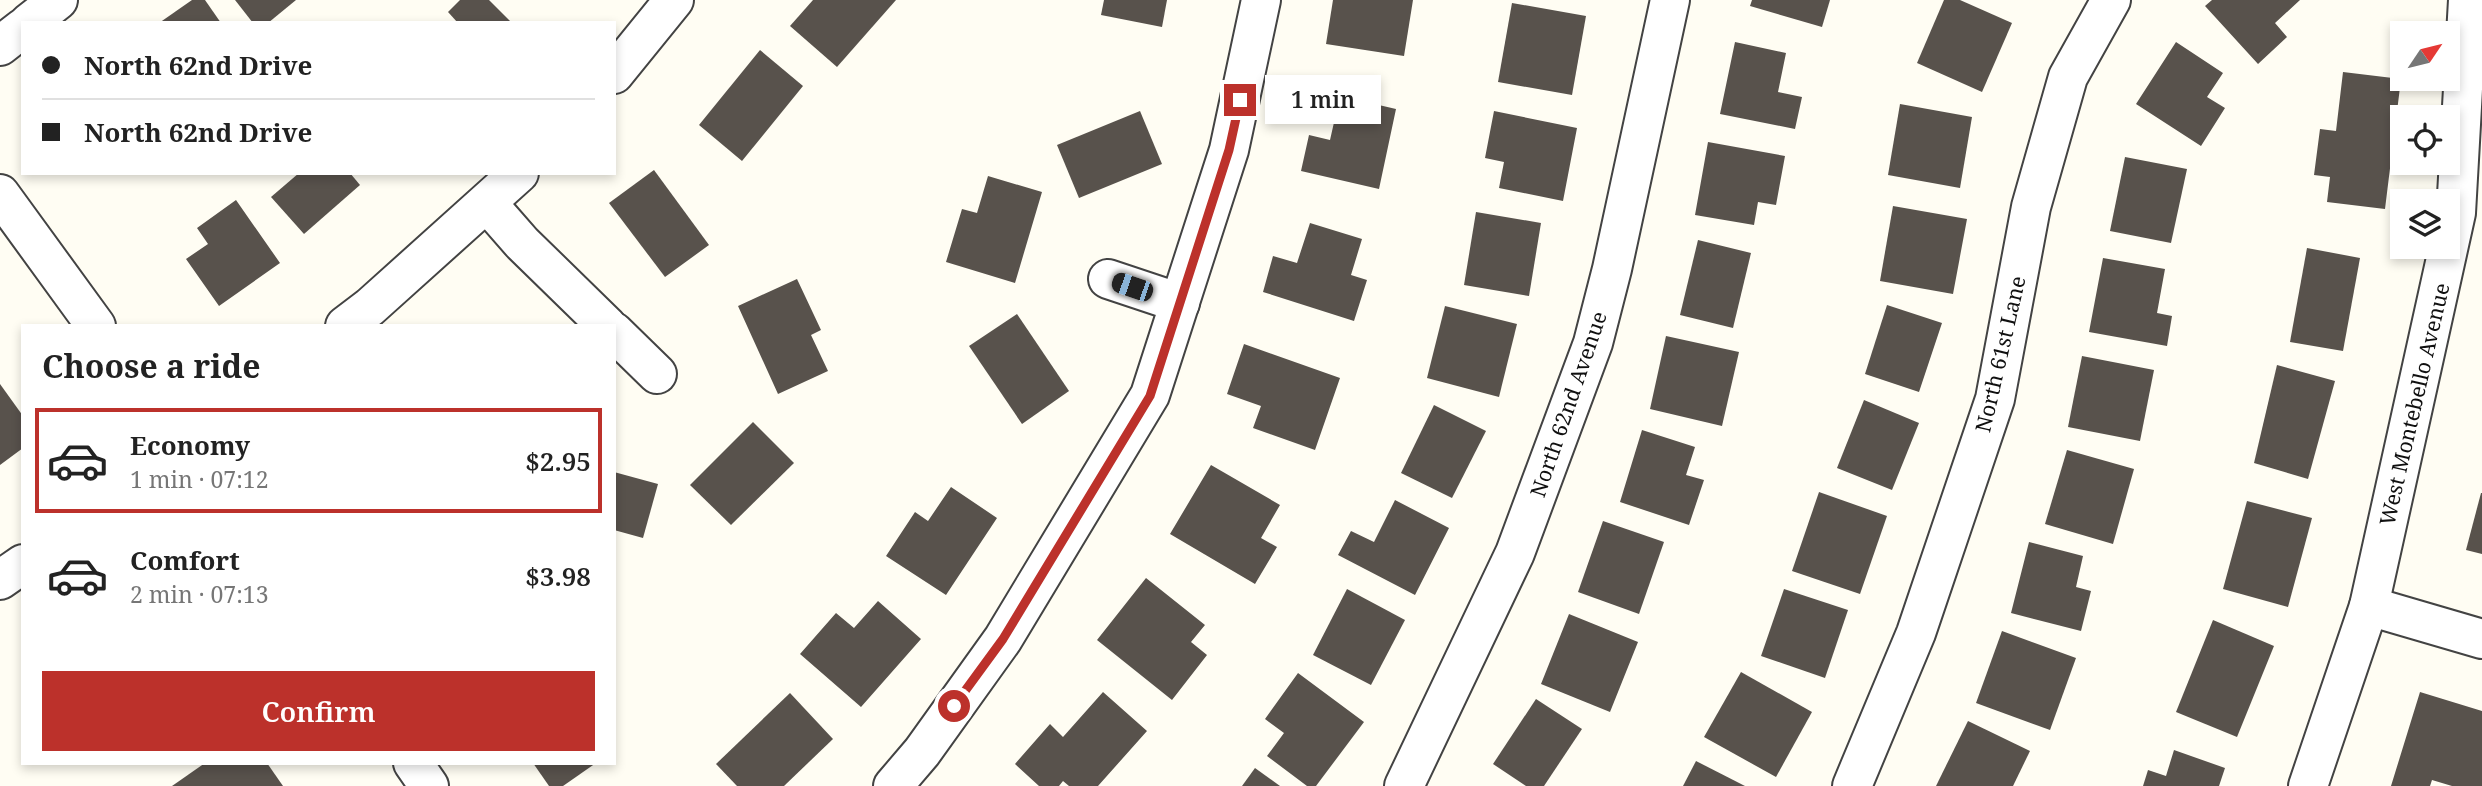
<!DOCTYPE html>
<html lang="en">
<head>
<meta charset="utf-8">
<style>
	:root { --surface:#fff; --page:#f6f6f6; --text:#222; --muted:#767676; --line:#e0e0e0; --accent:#bc312b }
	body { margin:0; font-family:"Noto Serif",serif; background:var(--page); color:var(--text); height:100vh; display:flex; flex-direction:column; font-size:26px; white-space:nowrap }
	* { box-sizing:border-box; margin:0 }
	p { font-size:23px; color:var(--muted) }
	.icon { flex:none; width:38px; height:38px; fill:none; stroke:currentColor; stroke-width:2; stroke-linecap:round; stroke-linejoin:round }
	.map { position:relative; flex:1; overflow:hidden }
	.details { position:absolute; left:21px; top:324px; width:595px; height:441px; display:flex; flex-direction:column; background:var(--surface); border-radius:0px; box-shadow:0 4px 10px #0003 }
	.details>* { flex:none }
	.guide { position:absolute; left:21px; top:21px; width:595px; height:154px; border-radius:0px; box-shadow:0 4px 10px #0003; display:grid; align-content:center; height:154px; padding:0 21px; background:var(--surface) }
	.needle { width:46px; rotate:55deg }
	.fabs { position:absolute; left:2390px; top:21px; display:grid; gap:14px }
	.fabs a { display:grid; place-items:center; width:70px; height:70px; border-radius:0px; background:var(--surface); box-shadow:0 4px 10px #0003; font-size:35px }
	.end { position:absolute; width:32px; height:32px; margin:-16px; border:9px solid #bc312b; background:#fff; box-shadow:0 0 0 4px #fff }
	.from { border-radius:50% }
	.bubble { position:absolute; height:49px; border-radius:0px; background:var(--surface); box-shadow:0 4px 10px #0003; font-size:23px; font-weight:600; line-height:49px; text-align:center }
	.car { position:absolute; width:21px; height:42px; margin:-21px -10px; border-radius:9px; box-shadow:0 0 5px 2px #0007; background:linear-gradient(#222 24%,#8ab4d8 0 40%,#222 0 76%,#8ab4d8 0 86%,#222 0) }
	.guide b { display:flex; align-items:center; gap:24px; height:66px; font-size:26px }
	.guide b+b { border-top:2px solid var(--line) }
	.guide i { width:18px; height:18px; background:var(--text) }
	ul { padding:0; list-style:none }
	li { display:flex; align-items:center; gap:21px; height:105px; margin:0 14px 10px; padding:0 7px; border:4px solid transparent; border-radius:0px }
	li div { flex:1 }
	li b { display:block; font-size:26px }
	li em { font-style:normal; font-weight:600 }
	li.selected { border-color:var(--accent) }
	li>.icon { width:63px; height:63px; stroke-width:1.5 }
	h2 { padding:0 21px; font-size:32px; line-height:84px }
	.primary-button { display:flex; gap:14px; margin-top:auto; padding:14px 21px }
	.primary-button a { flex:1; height:80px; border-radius:0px; background:var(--accent); color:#fff; font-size:28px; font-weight:600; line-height:80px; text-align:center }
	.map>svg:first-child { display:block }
	.building { fill:#58524c }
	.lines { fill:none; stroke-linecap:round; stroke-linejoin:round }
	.minor-casing { stroke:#434343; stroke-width:42 }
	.minor { stroke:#fff; stroke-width:38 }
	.route { stroke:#bc312b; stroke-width:9 }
	.labels { text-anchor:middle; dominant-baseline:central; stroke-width:7; stroke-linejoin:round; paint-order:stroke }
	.street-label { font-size:21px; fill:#101010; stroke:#fff }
</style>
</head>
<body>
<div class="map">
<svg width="2482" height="786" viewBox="0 0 2482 786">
	<rect width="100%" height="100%" fill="#fffdf3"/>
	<g class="building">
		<polygon points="192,0 205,0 221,23 159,23"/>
		<polygon points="235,0 296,0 268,23 253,23"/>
		<polygon points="460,0 489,0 512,23 458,23 448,12"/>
		<polygon points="813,0 896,0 837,67 790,26"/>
		<polygon points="1104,0 1167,0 1162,27 1101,15"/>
		<polygon points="1333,0 1413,0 1404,56 1326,44"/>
		<polygon points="1752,0 1830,0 1822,27 1750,6"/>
		<polygon points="1944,0 1960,0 2012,23 1982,92 1917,63"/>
		<polygon points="2212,0 2300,0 2275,23 2287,37 2258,64 2205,6"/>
		<polygon points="1512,3 1586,16 1572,95 1498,82"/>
		<polygon points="1735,42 1786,53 1778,92 1802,97 1795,129 1720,114"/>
		<polygon points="2176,42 2223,73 2207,97 2225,108 2201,146 2136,104"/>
		<polygon points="760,50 803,86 742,161 699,125"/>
		<polygon points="2343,72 2401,79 2385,209 2327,202 2330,177 2314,175 2320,129 2336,131"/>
		<polygon points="1340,96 1396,109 1379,189 1301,171 1309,135 1330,140"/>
		<polygon points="1900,104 1972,117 1960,188 1888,175"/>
		<polygon points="1140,111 1162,164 1079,198 1057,145"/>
		<polygon points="1494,111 1577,128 1563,201 1499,188 1504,162 1485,158"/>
		<polygon points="1708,142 1785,156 1776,205 1758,202 1754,225 1695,215"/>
		<polygon points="2125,157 2187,169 2171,243 2110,231"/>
		<polygon points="654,170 709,245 665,277 609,203"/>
		<polygon points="299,173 350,173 360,185 304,234 271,197"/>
		<polygon points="988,176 1042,192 1015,283 946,262 962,209 977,213"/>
		<polygon points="236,200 280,263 219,306 186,259 208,244 197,228"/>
		<polygon points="1893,206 1967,219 1953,294 1880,281"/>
		<polygon points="1476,212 1541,223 1529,296 1464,285"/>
		<polygon points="1310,223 1362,239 1351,275 1367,280 1354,321 1263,292 1273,256 1297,263"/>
		<polygon points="1698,240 1751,253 1733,328 1680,315"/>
		<polygon points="2307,248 2360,258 2343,351 2290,342"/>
		<polygon points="2103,258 2165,269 2157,313 2172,316 2167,346 2089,332"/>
		<polygon points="797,279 821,330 811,335 828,371 778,394 738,306"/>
		<polygon points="1887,305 1942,323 1919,392 1865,374"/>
		<polygon points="1445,306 1517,324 1499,397 1427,378"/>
		<polygon points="1017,314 1069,391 1022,424 969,346"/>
		<polygon points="1666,336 1739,352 1722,426 1650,409"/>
		<polygon points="1244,344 1340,378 1315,450 1253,428 1261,406 1227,394"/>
		<polygon points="2082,356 2154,370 2140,441 2068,427"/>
		<polygon points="2277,365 2335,381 2308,479 2254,463"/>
		<polygon points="0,384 23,416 23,448 0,465"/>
		<polygon points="1864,400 1919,423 1892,490 1837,468"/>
		<polygon points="1434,405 1486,431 1452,498 1401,473"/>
		<polygon points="753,422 794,463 731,525 690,485"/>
		<polygon points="1642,430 1695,447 1686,475 1704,480 1689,525 1620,502"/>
		<polygon points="2067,450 2134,469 2113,544 2045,524"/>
		<polygon points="1211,465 1280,505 1261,538 1277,547 1255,584 1170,534"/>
		<polygon points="614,472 658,484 643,538 614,530"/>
		<polygon points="951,487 997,518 946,595 886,556 915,512 928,521"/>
		<polygon points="1819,492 1887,516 1860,594 1792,571"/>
		<polygon points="2481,493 2482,493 2482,554 2466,550"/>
		<polygon points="1395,500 1449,528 1415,595 1338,555 1351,531 1374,542"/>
		<polygon points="2247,501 2312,518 2288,607 2223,589"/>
		<polygon points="1603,521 1664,542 1639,614 1578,592"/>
		<polygon points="2029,542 2083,556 2076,587 2091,591 2081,631 2011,613"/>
		<polygon points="1146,578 1205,625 1191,642 1207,655 1172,700 1097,640"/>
		<polygon points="1347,589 1405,620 1371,685 1313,655"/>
		<polygon points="1784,589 1848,610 1825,678 1761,656"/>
		<polygon points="878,601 921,639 861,707 800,654 836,613 854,628"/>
		<polygon points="1569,614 1638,642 1610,712 1541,684"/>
		<polygon points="2213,620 2274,646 2237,737 2176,712"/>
		<polygon points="2002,631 2076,658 2050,730 1976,703"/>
		<polygon points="1741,672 1812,712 1776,777 1704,737"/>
		<polygon points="1298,673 1364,722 1316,786 1307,786 1267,756 1284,733 1265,719"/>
		<polygon points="1103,692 1147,731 1098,786 1069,786 1063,781 1059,786 1039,786 1015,764 1050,724 1063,737"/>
		<polygon points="2420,692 2482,711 2482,786 2452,786 2432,780 2430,786 2391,786"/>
		<polygon points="790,693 833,739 784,786 737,786 716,764"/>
		<polygon points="1536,699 1582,729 1544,786 1526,786 1493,764"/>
		<polygon points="1968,721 2030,751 2013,786 1936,786"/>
		<polygon points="2174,750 2225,768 2219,786 2143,786 2148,770 2166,776"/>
		<polygon points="1696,761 1745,786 1683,786"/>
		<polygon points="205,763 267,763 283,786 172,786"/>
		<polygon points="533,763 596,763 563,786 549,786"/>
		<polygon points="1255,768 1280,786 1242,786"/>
	</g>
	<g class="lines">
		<defs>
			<g id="minor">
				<polyline points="29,23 58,0"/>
				<polyline points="0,46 23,28"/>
				<polyline points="614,74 674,0"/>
				<polyline points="0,194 96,326"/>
				<polyline points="487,203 522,243 607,326"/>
				<polyline points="1108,279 1180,303"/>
				<polyline points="345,326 370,307 519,173"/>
				<polyline points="614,332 657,374"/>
				<polyline points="0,580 23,564"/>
				<polyline points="2369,606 2482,639"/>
				<polyline points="413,763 429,786"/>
				<polyline points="893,786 922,752 1003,639 1150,395 1229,150 1261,0"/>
				<polyline points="1404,786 1515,553 1593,343 1612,269 1670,0"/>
				<polyline points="1852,786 1916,633 1995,399 2031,207 2068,77 2111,0"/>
				<polyline points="2308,786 2369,606 2456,213 2468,0"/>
			</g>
		</defs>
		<use href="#minor" class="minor-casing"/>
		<use href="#minor" class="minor"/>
	</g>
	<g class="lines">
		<polyline class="route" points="954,706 1003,639 1150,396 1229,150 1240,100"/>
	</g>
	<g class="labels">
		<g class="street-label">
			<text transform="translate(2000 354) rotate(-77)">North 61st Lane</text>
			<text transform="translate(1568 404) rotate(-71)">North 62nd Avenue</text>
			<text transform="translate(2414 404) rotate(-77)">West Montebello Avenue</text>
		</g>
	</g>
</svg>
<div class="fabs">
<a><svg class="needle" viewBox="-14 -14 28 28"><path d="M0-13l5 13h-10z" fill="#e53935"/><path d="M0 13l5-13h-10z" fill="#767676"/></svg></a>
<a><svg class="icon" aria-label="locate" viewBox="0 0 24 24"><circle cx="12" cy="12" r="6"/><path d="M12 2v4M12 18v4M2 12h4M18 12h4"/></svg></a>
<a><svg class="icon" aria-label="layers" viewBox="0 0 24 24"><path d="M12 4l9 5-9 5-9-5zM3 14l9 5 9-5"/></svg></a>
</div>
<i class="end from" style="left:954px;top:706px"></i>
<i class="end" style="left:1240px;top:100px"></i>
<div class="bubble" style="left:1265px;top:75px;width:116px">1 min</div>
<i class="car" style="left:1132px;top:287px;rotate:289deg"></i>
<div class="guide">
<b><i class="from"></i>North 62nd Drive</b>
<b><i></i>North 62nd Drive</b>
</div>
<section class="details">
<h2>Choose a ride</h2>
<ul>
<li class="selected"><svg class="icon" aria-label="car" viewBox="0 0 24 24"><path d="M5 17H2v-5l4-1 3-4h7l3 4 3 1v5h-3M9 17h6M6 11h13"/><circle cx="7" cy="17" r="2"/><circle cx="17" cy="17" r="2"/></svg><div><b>Economy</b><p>1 min · 07:12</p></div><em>$2.95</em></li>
<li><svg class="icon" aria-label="car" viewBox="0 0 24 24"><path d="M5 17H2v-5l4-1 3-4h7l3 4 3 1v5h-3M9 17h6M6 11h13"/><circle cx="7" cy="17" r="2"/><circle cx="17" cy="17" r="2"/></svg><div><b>Comfort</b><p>2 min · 07:13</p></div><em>$3.98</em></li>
</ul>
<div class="primary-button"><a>Confirm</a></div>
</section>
</div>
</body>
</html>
